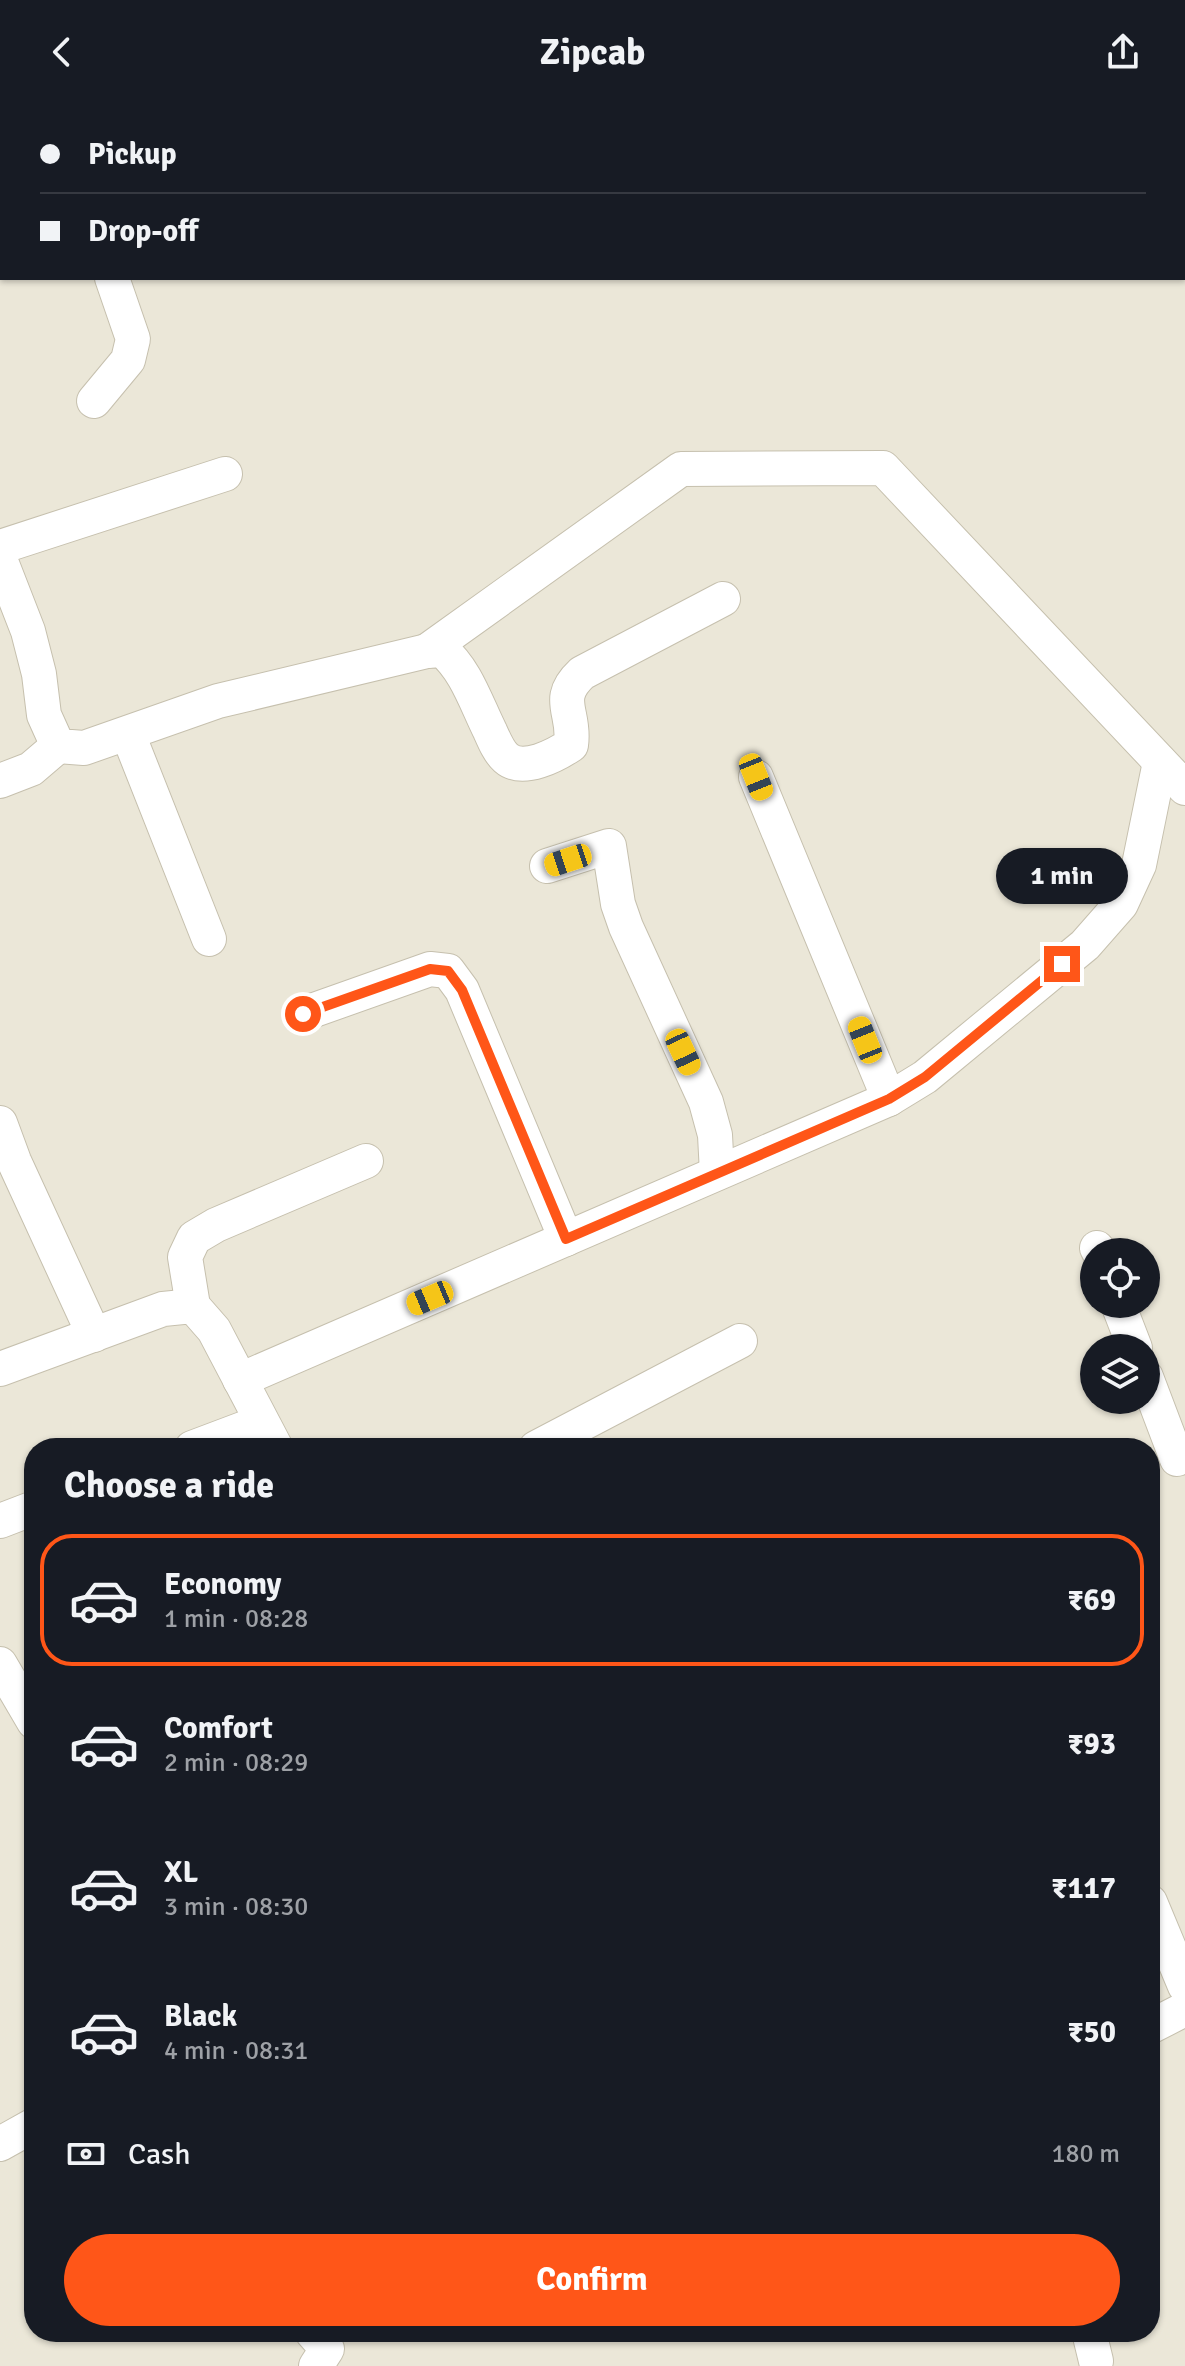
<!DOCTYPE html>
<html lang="en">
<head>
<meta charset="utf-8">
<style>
	:root { --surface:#171b24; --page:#242831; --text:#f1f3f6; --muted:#9ea1a6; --line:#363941; --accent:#ff5618 }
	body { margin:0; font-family:Signika,sans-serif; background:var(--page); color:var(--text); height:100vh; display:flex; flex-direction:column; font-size:30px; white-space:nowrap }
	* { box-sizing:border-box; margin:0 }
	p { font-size:26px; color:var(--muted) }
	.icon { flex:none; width:44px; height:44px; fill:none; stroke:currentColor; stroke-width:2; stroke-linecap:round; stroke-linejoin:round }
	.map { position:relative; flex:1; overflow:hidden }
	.details { position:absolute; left:24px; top:1334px; width:1136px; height:904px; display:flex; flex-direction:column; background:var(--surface); border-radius:32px; box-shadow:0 2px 6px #0004 }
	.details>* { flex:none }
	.hud { position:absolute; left:0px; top:0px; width:1186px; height:176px; box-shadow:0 2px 6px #0004; display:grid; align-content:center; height:176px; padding:0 40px; background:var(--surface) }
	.controls { position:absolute; left:1080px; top:1134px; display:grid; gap:16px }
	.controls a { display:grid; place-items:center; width:80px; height:80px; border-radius:50%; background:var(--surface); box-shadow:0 2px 6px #0004; font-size:40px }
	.end { position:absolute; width:36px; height:36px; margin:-18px; border:10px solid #ff5618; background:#fff; box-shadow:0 0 0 4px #fff }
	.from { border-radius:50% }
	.bubble { position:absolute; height:56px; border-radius:28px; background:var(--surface); box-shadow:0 2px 6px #0004; font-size:26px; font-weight:800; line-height:56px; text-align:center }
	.car { position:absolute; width:24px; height:48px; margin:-24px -12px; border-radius:10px; box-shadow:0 0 6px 2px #0007; background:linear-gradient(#f5c518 24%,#345 0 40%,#f5c518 0 76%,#345 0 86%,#f5c518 0) }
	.hud b { display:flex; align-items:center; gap:28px; height:76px; font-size:30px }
	.hud b+b { border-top:2px solid var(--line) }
	.hud i { width:20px; height:20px; background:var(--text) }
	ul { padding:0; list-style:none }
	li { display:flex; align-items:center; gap:24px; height:132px; margin:0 16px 12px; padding:0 24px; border:4px solid transparent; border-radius:32px }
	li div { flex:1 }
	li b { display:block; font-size:30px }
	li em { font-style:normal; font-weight:800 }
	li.on { border-color:var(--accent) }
	li>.icon { width:72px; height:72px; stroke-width:1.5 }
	h2 { padding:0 40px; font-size:36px; line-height:96px }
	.pay { display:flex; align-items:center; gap:20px; height:88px; padding:0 40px; font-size:30px }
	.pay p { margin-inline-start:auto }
	.button { display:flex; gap:16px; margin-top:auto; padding:16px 40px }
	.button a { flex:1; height:92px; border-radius:48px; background:var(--accent); color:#fff; font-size:32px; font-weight:800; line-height:92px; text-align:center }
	header { display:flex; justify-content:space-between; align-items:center; height:104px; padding:0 40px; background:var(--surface); font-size:36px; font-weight:800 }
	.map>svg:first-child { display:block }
	.residential { fill:#ebe7d8; fill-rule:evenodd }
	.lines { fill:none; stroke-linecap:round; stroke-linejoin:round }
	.minor-casing { stroke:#c6c0ae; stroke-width:36 }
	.minor { stroke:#fff; stroke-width:34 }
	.route { stroke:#ff5618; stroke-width:10 }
</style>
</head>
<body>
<header><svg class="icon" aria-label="back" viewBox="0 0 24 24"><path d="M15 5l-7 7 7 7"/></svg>Zipcab<svg class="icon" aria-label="share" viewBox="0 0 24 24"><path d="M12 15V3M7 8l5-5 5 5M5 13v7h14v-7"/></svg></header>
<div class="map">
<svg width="1185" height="2262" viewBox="0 0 1185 2262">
	<rect width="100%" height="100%" fill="#f6f4ea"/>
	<path class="residential" d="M0 0H1185V2262H0ZM2 2H1184V174H2ZM1094 1148H1146V1200H1094ZM1094 1244H1146V1296H1094ZM34 1344H1150V2228H34Z"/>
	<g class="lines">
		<defs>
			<g id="minor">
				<polyline points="220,0 221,2"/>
				<polyline points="0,141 2,140"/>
				<polyline points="94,297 128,256 133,235 112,174"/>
				<polyline points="0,443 225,370"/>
				<path d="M0 455 28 527 39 570 44 611 58 642 84 644 218 597 427 547 442 546C466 566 476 599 490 627 494 636 499 648 506 654 523 669 556 651 571 641 576 608 553 596 582 569L723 495"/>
				<polyline points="427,547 681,365 883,364 1185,684"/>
				<polyline points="128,630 209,835"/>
				<polyline points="756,673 889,995"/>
				<polyline points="0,677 31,665 58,642"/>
				<polyline points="547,762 609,742 618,800 626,823 706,998 715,1031 717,1069"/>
				<polyline points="303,910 430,865 448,867 462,886 566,1135"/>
				<polyline points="0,1019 14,1057 94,1231"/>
				<polyline points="1097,1144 1099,1148"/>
				<polyline points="1118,1200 1135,1244"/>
				<polyline points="193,1202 185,1153 194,1134 216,1121 366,1057"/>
				<polyline points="0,1265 163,1205 193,1202 214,1226 276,1344"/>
				<polyline points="1146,1273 1177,1355"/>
				<polyline points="240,1276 889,995 925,973 1085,841 1121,800 1139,761 1160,658"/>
				<polyline points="192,1344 261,1318"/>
				<polyline points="536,1344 740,1237"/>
				<polyline points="0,1417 34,1404"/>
				<polyline points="0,1560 34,1618"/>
				<polyline points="1150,1798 1185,1882"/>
				<polyline points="1150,1923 1185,1905"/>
				<polyline points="0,2040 34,2021"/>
				<polyline points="312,2228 327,2245 316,2262"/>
				<polyline points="1089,2228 1096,2257"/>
			</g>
		</defs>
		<use href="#minor" class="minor-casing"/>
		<use href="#minor" class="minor"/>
	</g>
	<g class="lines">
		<polyline class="route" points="303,910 430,865 448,867 462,886 566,1135 889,995 925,973 1062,860"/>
	</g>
</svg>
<div class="controls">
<a><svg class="icon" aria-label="locate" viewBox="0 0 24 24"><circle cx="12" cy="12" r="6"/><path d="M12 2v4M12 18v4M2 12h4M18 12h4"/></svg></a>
<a><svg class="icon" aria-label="layers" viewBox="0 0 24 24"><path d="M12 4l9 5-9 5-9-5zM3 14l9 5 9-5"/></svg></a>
</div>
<i class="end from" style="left:303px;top:910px"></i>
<i class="end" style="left:1062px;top:860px"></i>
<div class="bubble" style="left:996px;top:744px;width:132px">1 min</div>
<i class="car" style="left:756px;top:673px;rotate:158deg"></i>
<i class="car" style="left:568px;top:756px;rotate:252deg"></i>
<i class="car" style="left:865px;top:936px;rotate:338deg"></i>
<i class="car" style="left:683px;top:948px;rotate:155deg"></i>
<i class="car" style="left:430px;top:1194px;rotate:247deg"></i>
<div class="hud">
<b><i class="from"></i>Pickup</b>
<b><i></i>Drop-off</b>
</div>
<section class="details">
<h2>Choose a ride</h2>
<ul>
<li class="on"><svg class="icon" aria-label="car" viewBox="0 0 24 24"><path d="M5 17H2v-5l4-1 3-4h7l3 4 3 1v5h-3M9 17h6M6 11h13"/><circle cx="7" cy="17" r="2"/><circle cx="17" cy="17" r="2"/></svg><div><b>Economy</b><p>1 min · 08:28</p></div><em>₹69</em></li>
<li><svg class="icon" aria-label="car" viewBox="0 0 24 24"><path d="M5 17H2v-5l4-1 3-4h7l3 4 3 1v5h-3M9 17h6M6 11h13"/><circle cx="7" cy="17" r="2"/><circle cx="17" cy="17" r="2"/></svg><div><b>Comfort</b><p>2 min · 08:29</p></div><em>₹93</em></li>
<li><svg class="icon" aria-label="car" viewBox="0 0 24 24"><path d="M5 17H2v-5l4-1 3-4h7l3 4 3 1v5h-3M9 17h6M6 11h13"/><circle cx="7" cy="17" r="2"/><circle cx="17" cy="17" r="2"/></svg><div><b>XL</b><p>3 min · 08:30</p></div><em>₹117</em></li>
<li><svg class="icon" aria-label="car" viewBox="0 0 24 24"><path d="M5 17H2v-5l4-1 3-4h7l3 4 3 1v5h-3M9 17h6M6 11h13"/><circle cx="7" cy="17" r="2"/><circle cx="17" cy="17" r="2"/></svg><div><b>Black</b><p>4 min · 08:31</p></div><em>₹50</em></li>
</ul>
<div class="pay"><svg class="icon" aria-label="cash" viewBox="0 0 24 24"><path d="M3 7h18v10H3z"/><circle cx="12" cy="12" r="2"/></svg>Cash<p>180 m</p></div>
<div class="button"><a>Confirm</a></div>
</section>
</div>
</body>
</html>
